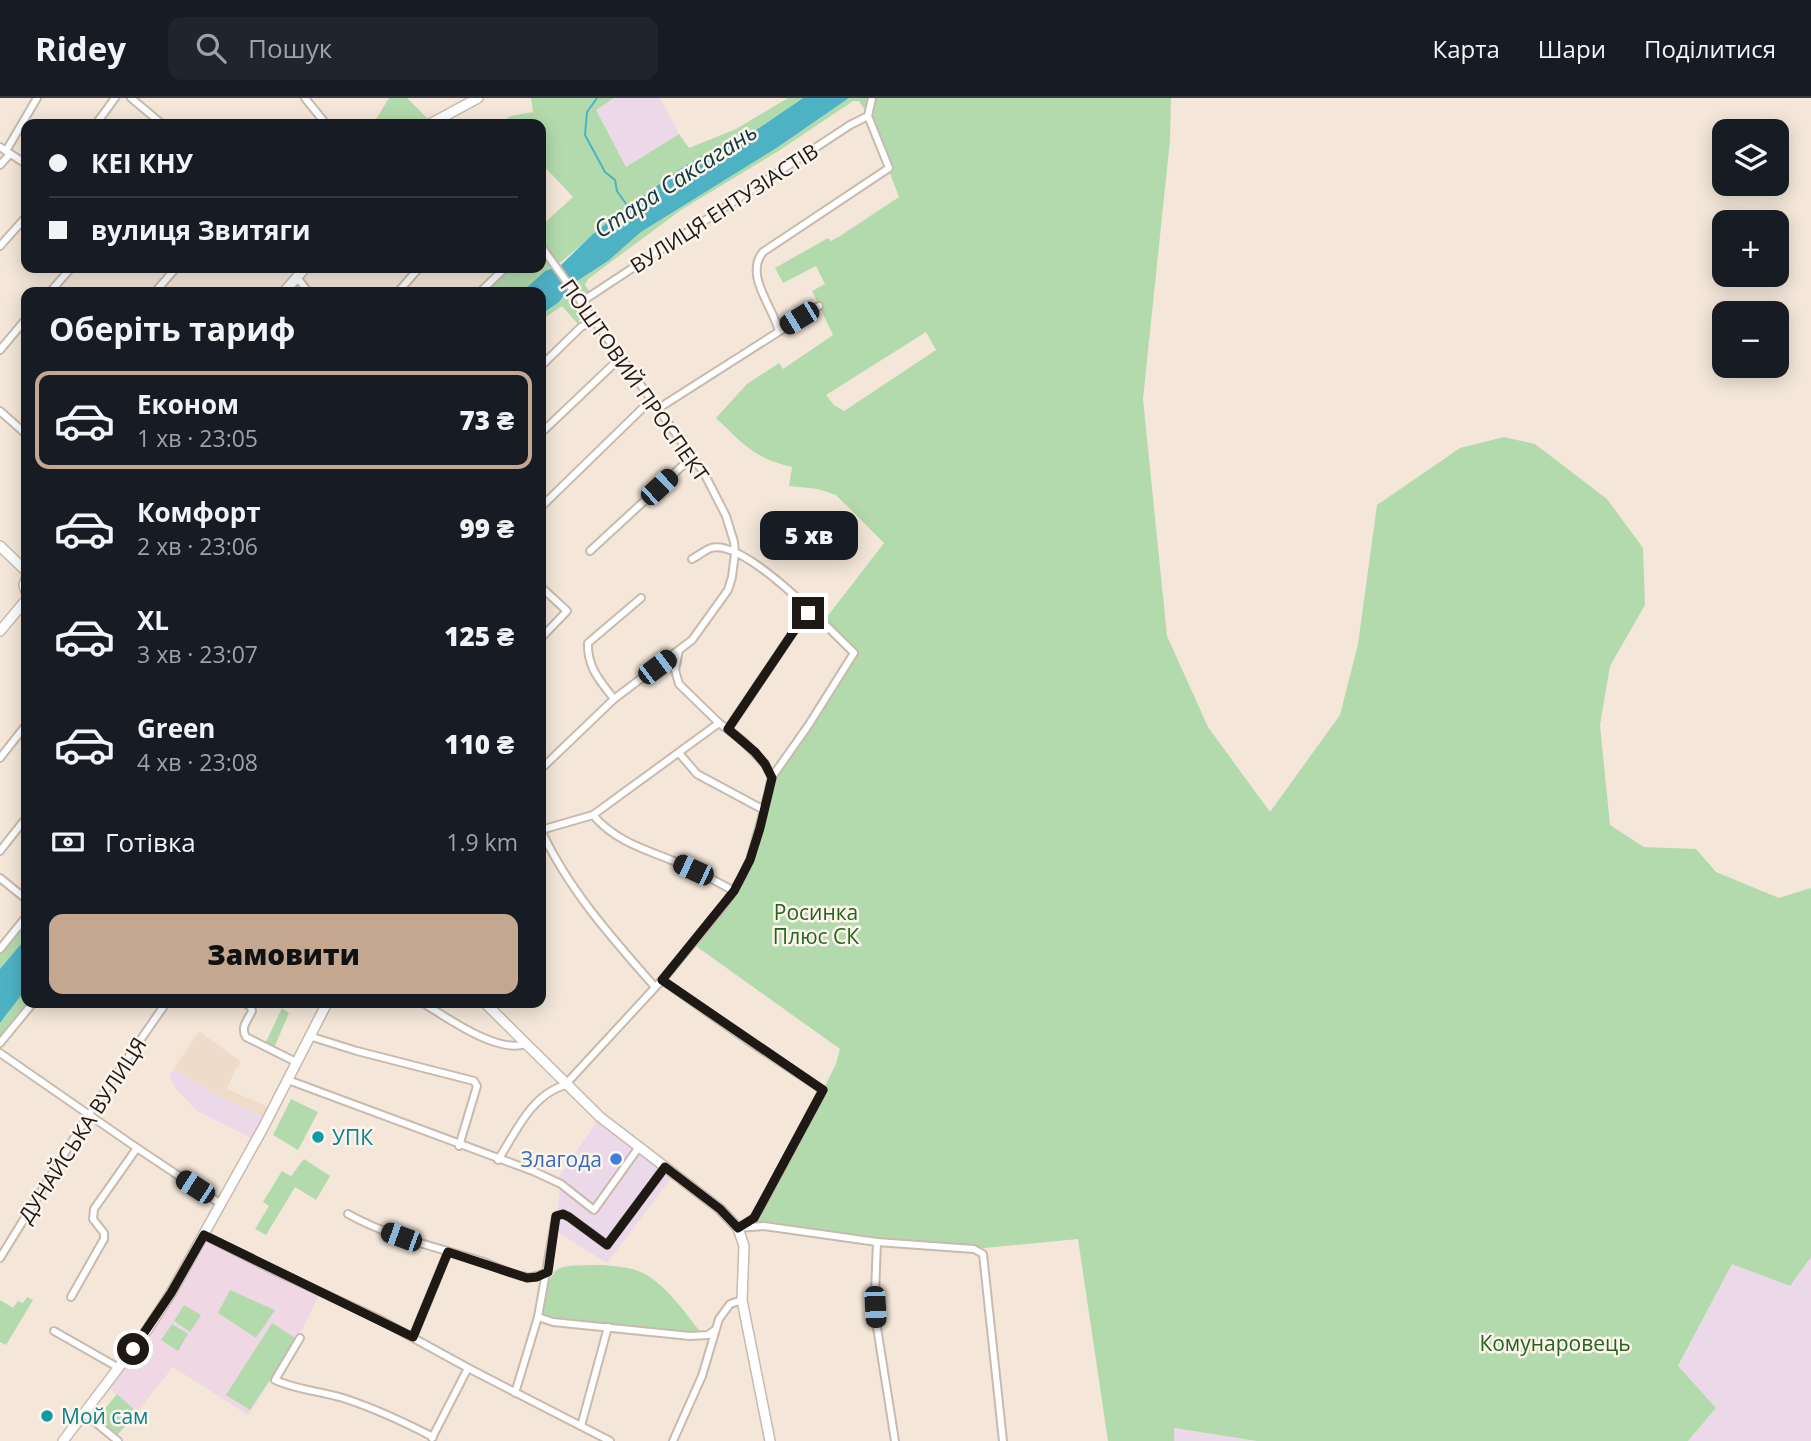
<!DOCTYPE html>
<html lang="uk">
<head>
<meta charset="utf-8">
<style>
	:root { --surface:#171b24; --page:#20242c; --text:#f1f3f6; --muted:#9ea1a6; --line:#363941; --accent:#c3a791 }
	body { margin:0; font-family:"Open Sans",sans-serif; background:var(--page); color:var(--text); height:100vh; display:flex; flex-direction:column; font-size:26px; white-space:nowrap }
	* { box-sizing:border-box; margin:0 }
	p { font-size:23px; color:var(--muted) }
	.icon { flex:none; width:38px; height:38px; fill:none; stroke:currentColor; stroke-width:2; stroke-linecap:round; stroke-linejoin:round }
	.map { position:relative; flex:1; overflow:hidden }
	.details { position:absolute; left:21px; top:189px; width:525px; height:721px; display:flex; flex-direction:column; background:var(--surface); border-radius:14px; box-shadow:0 4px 18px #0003 }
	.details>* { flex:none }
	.top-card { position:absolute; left:21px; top:21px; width:525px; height:154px; border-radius:14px; box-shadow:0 4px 18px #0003; display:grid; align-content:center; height:154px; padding:0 28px; background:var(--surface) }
	.buttons { position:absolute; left:1712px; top:21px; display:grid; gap:14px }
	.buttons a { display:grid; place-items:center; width:77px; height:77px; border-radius:14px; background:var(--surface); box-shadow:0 4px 18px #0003; font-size:35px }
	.end { position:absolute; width:32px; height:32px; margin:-16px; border:9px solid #1e1915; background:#fff; box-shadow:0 0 0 4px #fff }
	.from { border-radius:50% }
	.bubble { position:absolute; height:49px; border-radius:14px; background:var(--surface); box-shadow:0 4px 18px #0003; font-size:23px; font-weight:800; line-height:49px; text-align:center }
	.car { position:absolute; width:21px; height:42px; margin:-21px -10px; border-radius:9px; box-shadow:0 0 5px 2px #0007; background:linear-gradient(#222 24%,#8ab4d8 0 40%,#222 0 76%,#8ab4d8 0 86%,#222 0) }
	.top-card b { display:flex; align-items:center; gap:24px; height:66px; font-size:26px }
	.top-card b+b { border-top:2px solid var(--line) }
	.top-card i { width:18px; height:18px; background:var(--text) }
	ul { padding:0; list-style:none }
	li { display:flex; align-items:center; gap:21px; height:98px; margin:0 14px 10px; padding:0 14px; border:4px solid transparent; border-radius:14px }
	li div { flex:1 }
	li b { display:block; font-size:26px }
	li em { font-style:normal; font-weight:800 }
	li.active { border-color:var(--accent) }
	li>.icon { width:63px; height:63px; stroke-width:1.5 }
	h2 { padding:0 28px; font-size:32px; line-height:84px }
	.pay { display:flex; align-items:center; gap:18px; height:77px; padding:0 28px; font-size:26px }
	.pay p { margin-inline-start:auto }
	.primary-button { display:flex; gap:14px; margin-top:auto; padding:14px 28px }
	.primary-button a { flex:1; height:80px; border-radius:14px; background:var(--accent); color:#111; font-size:28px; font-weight:800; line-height:80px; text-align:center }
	header { display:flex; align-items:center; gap:42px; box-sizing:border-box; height:98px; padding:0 35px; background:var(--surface); border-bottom:2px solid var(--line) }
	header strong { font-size:33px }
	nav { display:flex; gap:38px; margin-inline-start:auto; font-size:24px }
	.search { width:490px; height:63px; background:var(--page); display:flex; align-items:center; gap:18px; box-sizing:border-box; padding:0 24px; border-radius:14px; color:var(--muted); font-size:26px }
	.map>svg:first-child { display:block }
	.built { fill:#eedbc9 }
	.industrial { fill:#ebd9ea }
	.education { fill:#efd8e4 }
	.green { fill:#b3daad; fill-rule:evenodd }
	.water { fill:#4eb2c5 }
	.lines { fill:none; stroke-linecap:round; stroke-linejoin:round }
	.stream { stroke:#4eb2c5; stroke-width:2 }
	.street-casing { stroke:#c7baae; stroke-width:10 }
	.secondary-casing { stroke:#c7baae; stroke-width:12 }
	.street { stroke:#fff; stroke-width:6 }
	.secondary { stroke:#fff; stroke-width:9 }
	.route { stroke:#1e1915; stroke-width:9 }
	.culture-dot { fill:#0f9aa8; stroke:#fdf5ed; stroke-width:2.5 }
	.shop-dot { fill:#3f7fe0; stroke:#fdf5ed; stroke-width:2.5 }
	.labels { text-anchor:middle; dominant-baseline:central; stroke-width:5; stroke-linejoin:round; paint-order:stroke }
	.street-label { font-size:21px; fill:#1e1915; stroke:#fdf5ed }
	.park-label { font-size:21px; fill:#22651b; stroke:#fdf5ed }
	.culture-label { font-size:21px; fill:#0d838f; stroke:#fdf5ed; text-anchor:start }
	.shop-label { font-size:21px; fill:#366cbe; stroke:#fdf5ed; text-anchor:end }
	.water-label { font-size:23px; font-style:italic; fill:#0c3b44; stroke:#fdf5ed }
</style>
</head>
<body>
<header>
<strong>Ridey</strong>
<div class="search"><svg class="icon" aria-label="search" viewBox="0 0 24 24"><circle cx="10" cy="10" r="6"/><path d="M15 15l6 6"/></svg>Пошук</div>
<nav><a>Карта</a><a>Шари</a><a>Поділитися</a></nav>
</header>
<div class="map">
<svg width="1811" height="1343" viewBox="0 0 1811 1343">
	<rect width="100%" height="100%" fill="#f4e7da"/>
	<polygon class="built" points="199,933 241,964 234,974 227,991 268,1009 263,1019 214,996 174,971"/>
	<g class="industrial">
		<polygon points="614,0 660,0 679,36 626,69 595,11"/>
		<polygon points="174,971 214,996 263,1019 251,1040 197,1013 177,992 169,979"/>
		<polygon points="600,1019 674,1076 607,1165 554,1132 561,1087 556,1083"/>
		<polygon points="1811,1159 1811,1343 1688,1343 1716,1310 1678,1269 1732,1165 1790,1188"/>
		<polygon points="1173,1330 1257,1343 1174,1343"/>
	</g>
	<polygon class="education" points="207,1138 321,1193 297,1242 248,1317 173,1269 137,1314 108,1289 177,1194"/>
	<g class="green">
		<polygon points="389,0 407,0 428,21 421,26 373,26"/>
		<polygon points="531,0 614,0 596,12 626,69 679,36 689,50 736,31 788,0 803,0 753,34 680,71 632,106 627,105 622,113 556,168 541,146 541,128 573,99 541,65 541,26 497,26 511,18 533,14"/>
		<path d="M849 0H1171L1170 42 1143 301 1167 538 1208 629 1270 714 1340 617 1358 546 1377 407 1460 350 1504 339 1535 346 1607 401 1643 450 1645 507 1610 568 1600 627 1610 727 1644 749 1696 751 1716 774 1779 800 1811 790V1159L1790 1188 1732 1166 1678 1268 1716 1310 1688 1343H1257L1174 1330V1343H1108L1078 1141 974 1151 877 1144 764 1128 738 1130 754 1120 823 992 836 966 840 951 693 846 741 781 772 679 854 556 823 524 884 445 836 397 818 391 789 388 792 369C754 360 743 346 716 320L747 286 779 265 783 271 833 237 812 193 825 186 816 168 783 185 775 170 828 140 831 143 840 138 899 99 868 17 859 3H853L780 52 681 112 588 181 585 187 591 195 580 200 571 187 608 163 641 134 778 49ZM926 234 936 252 844 313 834 307 826 297Z"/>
		<polygon points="541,152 553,170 545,173 522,194 480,194 505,170 541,170"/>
		<polygon points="568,190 583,211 578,226 562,208 541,222 541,217 551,211"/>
		<polygon points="26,819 26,840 0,871 0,851"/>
		<polygon points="26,891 26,905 34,905 0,945 0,925"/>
		<polygon points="282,910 289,915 274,950 265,946"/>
		<polygon points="291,1001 318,1014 298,1052 273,1037"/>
		<polygon points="304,1061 330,1078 316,1102 295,1089 266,1137 255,1131 269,1108 263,1104 282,1073 291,1078"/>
		<path d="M601 1167C615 1168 632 1169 645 1176 668 1189 686 1216 703 1237L552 1221 540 1216C555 1165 547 1168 601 1167Z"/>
		<polygon points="230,1192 275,1212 256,1240 218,1215"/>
		<polygon points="27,1199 33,1202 6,1247 0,1244 0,1202 13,1210 18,1203 23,1205"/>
		<polygon points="184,1207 201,1217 190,1234 174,1223"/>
		<polygon points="272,1225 297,1241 250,1312 226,1297"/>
		<polygon points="172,1226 188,1236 178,1253 161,1242"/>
		<polygon points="117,1296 137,1314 115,1340 94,1324"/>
	</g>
	<g class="water">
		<polygon points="803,0 849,0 778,49 641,134 608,163 571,187 559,204 541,217 541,194 522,194 545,173 561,167 593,136 622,113 627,105 632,106 680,71 715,50 753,34"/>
		<polygon points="26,840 26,891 0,925 0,871"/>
	</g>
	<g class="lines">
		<polyline class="stream" points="597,0 587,14 585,37 605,74 615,82 617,93 626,106"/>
		<defs>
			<g id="street">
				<polyline points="131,0 162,26"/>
				<polyline points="305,0 326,26"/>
				<polyline points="96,26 115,0"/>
				<polyline points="0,49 26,66"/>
				<polyline points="6,53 37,0"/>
				<polyline points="0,67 10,56"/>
				<polyline points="0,148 26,119"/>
				<polyline points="541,148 704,375 726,418 734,444 735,455 732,479 728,492 692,542 614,601 541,671"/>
				<polyline points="297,179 308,194"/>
				<polyline points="50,194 71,170"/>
				<polyline points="155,194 176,170"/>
				<polyline points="398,194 419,170"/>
				<polyline points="480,194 505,170"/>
				<polyline points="581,204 850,27 868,18"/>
				<path d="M779 233C773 209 744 177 763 154L889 70 868 18 872 0"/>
				<polyline points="0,252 26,221"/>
				<polyline points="541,268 581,229 594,222"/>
				<polyline points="659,310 819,208"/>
				<polyline points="0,313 26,336"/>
				<polyline points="541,335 621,259"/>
				<polyline points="541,409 652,301"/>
				<polyline points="590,453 693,358"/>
				<path d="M692 461C698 458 705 452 711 450 745 440 830 532 854 555L808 628 772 679"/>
				<polyline points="541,540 567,513 541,489"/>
				<path d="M614 601C600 583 587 569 588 545L641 500"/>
				<polyline points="728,631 798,527 813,513"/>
				<polyline points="679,655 697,676 764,712"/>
				<polyline points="0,660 26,627"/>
				<path d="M593 717C615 743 644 751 674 763 695 772 714 782 734 793"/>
				<polyline points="541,732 593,717 719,625"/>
				<path d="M541 732C568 791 612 840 655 889"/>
				<polyline points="0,753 26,720"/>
				<polyline points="0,780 26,801"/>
				<polyline points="0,851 26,819"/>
				<polyline points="662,882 747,942 823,992 762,1107 754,1120 743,1127"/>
				<path d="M245 905 251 909 252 913C248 922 240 929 246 939L296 964"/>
				<path d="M423 905C446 919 497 956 525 946"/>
				<polyline points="309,938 357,953 474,983 477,988 459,1048"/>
				<polyline points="0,945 33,905"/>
				<polyline points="0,955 137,1050 221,1106"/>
				<polyline points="288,982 533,1073 561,1086 594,1112 639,1049"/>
				<path d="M498 1062C516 1034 531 997 565 987L662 882 725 806 741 781 750 762 764 712 772 679 765 666 742 642 719 625 679 586 675 572 679 552"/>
				<path d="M348 1116C389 1139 436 1149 481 1163 496 1168 511 1177 527 1179 535 1180 541 1177 547 1174"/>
				<polyline points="738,1130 764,1128 877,1144 974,1151 983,1156 1003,1343"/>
				<polyline points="204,1137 275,1173 377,1220 468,1270 610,1343"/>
				<polyline points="877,1144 875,1195 876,1223 895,1343"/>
				<polyline points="0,1160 89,1016 166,905"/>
				<polyline points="71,1199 104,1141 104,1135 93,1121 94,1111 137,1050"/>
				<polyline points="538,1219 553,1224 690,1238 708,1237 715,1232"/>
				<polyline points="54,1233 119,1270"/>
				<polyline points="413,1239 448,1154"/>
				<path d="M300 1240 275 1282C297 1292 320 1293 343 1300 374 1310 404 1324 433 1339"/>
				<polyline points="515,1295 538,1219 556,1118 563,1116 569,1119 607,1147 665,1069"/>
				<polyline points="84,1315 118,1343"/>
				<polyline points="581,1328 608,1229"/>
				<polyline points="432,1340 468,1270"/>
				<polyline points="673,1343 702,1278 719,1221 730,1206 742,1202"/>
			</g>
			<g id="secondary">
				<polyline points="430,26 478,0"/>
				<polyline points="284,194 305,170"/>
				<polyline points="0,448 26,473"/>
				<polyline points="26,481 24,487 26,493"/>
				<polyline points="0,533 26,502"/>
				<polyline points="485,905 600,1019 720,1111 738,1130 744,1148 742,1202 770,1343"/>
				<polyline points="63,1343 147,1232 171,1195 263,1030 327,905"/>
			</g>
		</defs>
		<use href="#street" class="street-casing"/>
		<use href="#secondary" class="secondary-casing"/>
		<use href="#street" class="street"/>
		<use href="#secondary" class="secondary"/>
	</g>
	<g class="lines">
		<polyline class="route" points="133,1251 171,1195 204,1137 413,1239 448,1154 527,1180 537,1179 548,1174 556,1118 563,1116 569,1119 607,1147 665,1069 720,1111 738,1130 754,1120 823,992 662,882 734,793 750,762 760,730 772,680 765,666 755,654 728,631 798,527 808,515"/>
	</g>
	<g class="culture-dot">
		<circle cx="318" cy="1039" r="7"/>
		<circle cx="47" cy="1318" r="7"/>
	</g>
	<circle class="shop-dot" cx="616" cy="1061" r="7"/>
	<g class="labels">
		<g class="street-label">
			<text transform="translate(724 110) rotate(-33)">ВУЛИЦЯ ЕНТУЗІАСТІВ</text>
			<text transform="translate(635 282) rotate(55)">ПОШТОВИЙ ПРОСПЕКТ</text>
			<text transform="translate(82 1032) rotate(-57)">ДУНАЙСЬКА ВУЛИЦЯ</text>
		</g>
		<g class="park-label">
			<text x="816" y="814">Росинка<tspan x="816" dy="24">Плюс СК</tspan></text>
			<text x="1555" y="1245">Комунаровець</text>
		</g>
		<g class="culture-label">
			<text x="332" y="1039">УПК</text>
			<text x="61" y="1318">Мой сам</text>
		</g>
		<g class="shop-label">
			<text x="602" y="1061">Злагода</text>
		</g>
		<g class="water-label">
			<text transform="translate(675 82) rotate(-33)">Стара Саксагань</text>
		</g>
	</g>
</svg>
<div class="buttons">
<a><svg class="icon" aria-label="layers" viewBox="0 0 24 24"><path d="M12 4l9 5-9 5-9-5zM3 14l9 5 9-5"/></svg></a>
<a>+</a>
<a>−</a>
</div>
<i class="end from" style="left:133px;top:1251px"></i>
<i class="end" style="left:808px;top:515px"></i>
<div class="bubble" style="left:760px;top:413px;width:98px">5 хв</div>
<i class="car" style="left:799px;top:220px;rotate:239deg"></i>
<i class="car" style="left:659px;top:389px;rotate:47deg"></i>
<i class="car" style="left:657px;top:569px;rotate:53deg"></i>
<i class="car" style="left:693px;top:772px;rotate:295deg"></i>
<i class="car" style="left:195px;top:1089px;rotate:303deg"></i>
<i class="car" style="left:401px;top:1139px;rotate:290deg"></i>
<i class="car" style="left:875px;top:1209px;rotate:177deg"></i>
<div class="top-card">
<b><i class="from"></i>КЕІ КНУ</b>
<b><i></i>вулиця Звитяги</b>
</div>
<section class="details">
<h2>Оберіть тариф</h2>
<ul>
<li class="active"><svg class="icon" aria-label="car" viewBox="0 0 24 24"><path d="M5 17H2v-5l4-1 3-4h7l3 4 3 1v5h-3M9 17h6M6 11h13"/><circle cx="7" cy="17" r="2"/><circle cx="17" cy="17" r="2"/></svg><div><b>Економ</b><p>1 хв · 23:05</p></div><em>73 ₴</em></li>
<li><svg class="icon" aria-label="car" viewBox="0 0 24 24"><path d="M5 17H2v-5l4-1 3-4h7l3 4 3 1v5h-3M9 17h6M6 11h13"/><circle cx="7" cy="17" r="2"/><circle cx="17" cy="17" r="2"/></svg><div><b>Комфорт</b><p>2 хв · 23:06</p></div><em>99 ₴</em></li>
<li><svg class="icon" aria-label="car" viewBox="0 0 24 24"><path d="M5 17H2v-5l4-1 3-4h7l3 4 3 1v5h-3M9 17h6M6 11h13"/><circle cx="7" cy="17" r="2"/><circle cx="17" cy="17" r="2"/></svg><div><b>XL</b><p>3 хв · 23:07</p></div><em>125 ₴</em></li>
<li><svg class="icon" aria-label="car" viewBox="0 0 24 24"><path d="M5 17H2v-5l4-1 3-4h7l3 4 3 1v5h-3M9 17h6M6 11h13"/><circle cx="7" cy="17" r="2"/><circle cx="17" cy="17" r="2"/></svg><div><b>Green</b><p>4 хв · 23:08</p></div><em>110 ₴</em></li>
</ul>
<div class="pay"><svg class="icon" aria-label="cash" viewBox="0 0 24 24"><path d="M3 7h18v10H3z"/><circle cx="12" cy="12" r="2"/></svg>Готівка<p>1.9 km</p></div>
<div class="primary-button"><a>Замовити</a></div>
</section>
</div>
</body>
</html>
